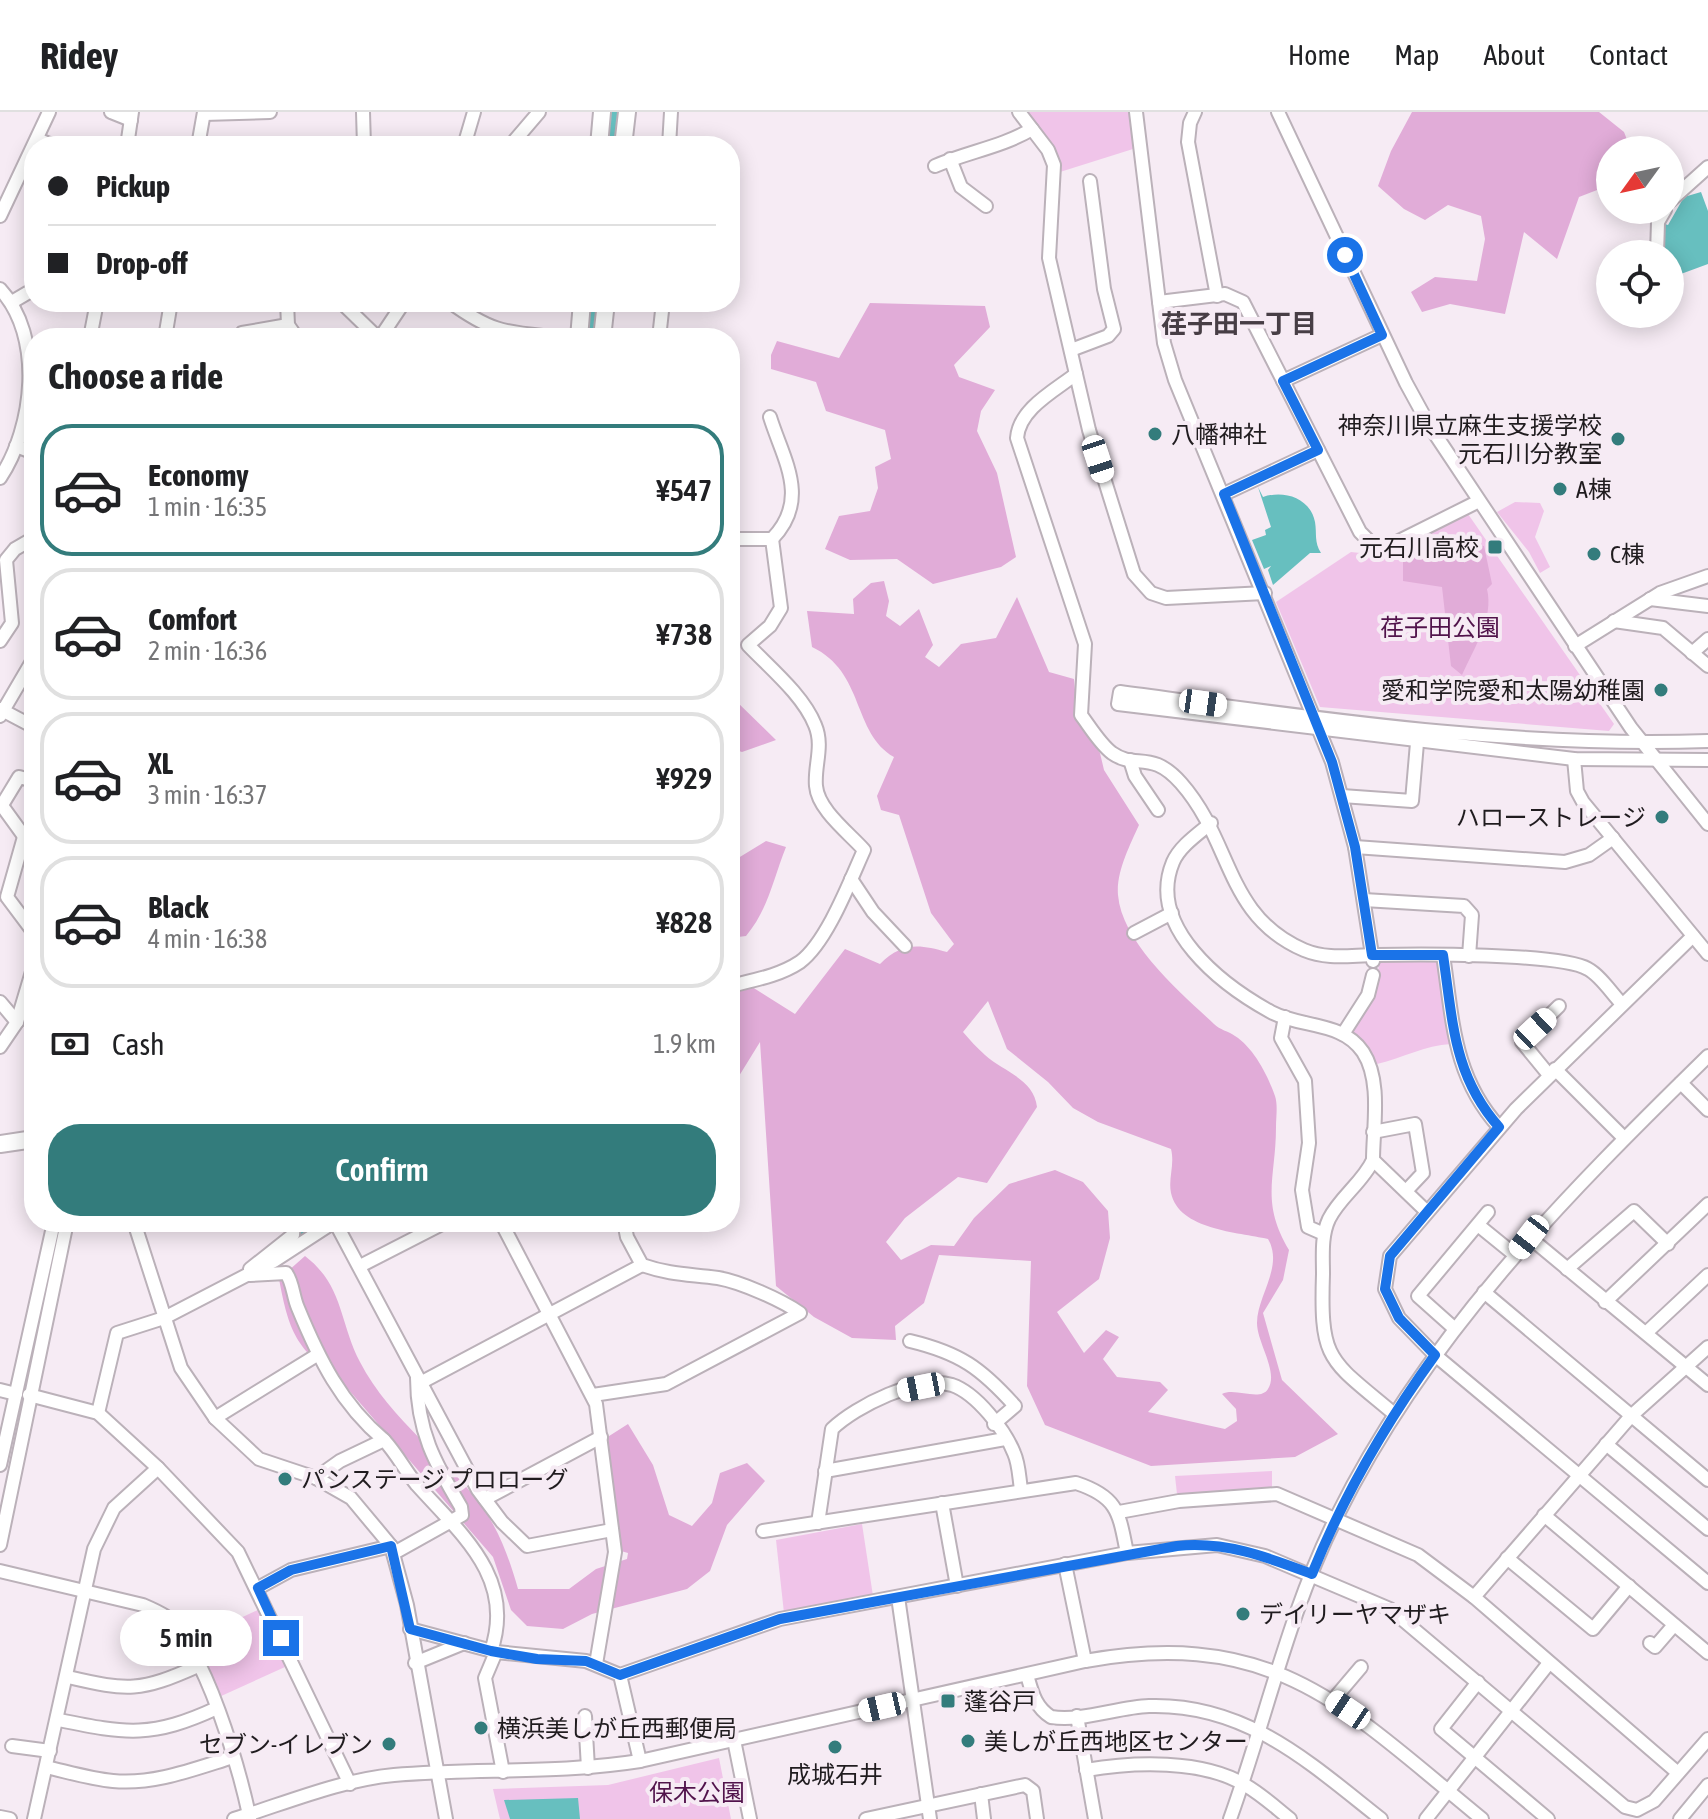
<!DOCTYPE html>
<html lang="en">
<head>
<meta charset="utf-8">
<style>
	:root { --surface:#fff; --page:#f6f6f6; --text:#202124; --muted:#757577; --line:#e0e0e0; --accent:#337c7c }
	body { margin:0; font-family:"Asap Condensed","Noto Sans JP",sans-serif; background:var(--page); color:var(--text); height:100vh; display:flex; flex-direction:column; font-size:30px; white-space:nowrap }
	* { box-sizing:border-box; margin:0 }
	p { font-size:26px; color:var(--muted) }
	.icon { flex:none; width:44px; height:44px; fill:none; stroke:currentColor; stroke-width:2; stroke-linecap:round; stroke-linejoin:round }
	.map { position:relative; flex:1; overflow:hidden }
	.side { position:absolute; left:24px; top:216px; width:716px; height:904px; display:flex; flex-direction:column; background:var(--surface); border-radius:32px; box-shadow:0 4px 20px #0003 }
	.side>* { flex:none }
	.top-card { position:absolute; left:24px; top:24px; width:716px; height:176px; border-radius:32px; box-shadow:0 4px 20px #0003; display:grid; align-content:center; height:176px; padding:0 24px; background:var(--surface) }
	.needle { width:52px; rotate:237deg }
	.fabs { position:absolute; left:1596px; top:24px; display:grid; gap:16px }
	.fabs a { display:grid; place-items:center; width:88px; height:88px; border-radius:50%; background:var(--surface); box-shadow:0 4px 20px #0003; font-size:40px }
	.end { position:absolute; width:36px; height:36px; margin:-18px; border:10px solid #1a73e8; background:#fff; box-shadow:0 0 0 4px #fff }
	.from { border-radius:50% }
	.bubble { position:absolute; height:56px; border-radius:28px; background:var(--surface); box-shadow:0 4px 20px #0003; font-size:26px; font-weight:600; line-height:56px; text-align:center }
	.car { position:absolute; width:24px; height:48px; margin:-24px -12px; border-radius:10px; box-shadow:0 0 6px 2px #0007; background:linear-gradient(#fff 24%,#345 0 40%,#fff 0 76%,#345 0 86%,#fff 0) }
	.top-card b { display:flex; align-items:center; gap:28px; height:76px; font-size:30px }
	.top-card b+b { border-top:2px solid var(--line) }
	.top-card i { width:20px; height:20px; background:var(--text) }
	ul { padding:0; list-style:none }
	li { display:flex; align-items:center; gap:24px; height:132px; margin:0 16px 12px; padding:0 8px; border:4px solid var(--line); border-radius:32px }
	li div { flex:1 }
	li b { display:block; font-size:30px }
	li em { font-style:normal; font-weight:600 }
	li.active { border-color:var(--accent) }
	li>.icon { width:72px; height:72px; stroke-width:1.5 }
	h2 { padding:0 24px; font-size:36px; line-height:96px }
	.pay { display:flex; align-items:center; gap:20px; height:88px; padding:0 24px; font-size:30px }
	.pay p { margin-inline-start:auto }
	.button { display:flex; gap:16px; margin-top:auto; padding:16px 24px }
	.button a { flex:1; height:92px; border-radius:32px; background:var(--accent); color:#fff; font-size:32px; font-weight:600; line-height:92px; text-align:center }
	header { display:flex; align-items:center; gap:48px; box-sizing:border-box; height:112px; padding:0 40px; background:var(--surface); border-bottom:2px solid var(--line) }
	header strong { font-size:38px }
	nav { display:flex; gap:44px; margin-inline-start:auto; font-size:28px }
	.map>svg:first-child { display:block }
	.green { fill:#f0c4e9 }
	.forest { fill:#e1acd8; fill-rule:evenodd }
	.water { fill:#67bfbf }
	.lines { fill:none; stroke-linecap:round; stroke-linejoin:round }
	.river { stroke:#67bfbf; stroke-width:18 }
	.minor-casing { stroke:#bbb1b9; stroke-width:16 }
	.major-casing { stroke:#bbb1b9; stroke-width:20 }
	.minor { stroke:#fff; stroke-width:12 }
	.major { stroke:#fff; stroke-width:16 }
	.route { stroke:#1a73e8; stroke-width:10 }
	.poi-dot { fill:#337c7c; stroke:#f6ebf4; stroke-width:3 }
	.labels { text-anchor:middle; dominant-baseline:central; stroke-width:8; stroke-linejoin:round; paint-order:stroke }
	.poi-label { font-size:24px; fill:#201c1f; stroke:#f6ebf4; text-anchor:start }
	.park-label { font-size:24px; fill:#51134b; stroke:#f6ebf4 }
	.neighbourhood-label { font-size:26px; font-weight:bold; fill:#473e45; stroke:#f6ebf4 }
</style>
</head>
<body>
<header>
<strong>Ridey</strong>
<nav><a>Home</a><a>Map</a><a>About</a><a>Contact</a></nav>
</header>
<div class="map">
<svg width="1708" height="1707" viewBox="0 0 1708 1707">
	<rect width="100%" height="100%" fill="#f6ebf4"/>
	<g class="green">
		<polygon points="1025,0 1130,0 1133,37 1060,60 1057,44"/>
		<polygon points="1515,390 1540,391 1544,399 1535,425 1550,455 1540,461 1529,440 1497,400"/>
		<polygon points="1468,402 1614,612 1609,619 1320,595 1276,490 1351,440 1388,444"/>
		<path d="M1378 848 1439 849 1451 932C1425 933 1403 946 1377 952L1352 919 1379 868Z"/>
		<polygon points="1272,1359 1272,1378 1177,1382 1175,1364"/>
		<polygon points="862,1412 873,1484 784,1501 776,1428"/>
		<polygon points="260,1497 285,1555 219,1585 191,1529"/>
		<polygon points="719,1646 731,1707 500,1707 493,1677 608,1673"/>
	</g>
	<g class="forest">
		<polygon points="1412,0 1599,0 1624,20 1631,38 1610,38 1610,73 1579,85 1557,147 1524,120 1505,202 1450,192 1422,200 1411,180 1435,165 1477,169 1485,127 1481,104 1448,93 1425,108 1404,97 1378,74 1391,39"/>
		<polygon points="870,191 985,194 990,215 954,253 959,265 995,278 981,299 977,319 997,361 1016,445 1001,455 933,472 897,447 850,448 825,437 839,404 870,399 878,376 875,355 891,347 885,318 826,299 816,270 771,257 771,243 777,229 839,246"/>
		<path d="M1464 423 1471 424 1473 432 1484 434 1492 472 1487 477C1494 506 1474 536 1462 563L1451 554 1442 475 1403 469V440Z"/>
		<path d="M884 469 889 489 886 504 900 514 919 497 933 533 925 545 939 555 961 532 996 526 1017 485 1049 560 1074 567 1078 610 1100 641 1104 658 1139 713C1130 733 1116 760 1118 783 1122 831 1180 880 1214 912 1220 918 1228 919 1235 924 1254 936 1268 964 1275 984 1278 993 1276 1005 1276 1015 1276 1066 1260 1089 1289 1138L1283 1168 1263 1201 1282 1268 1338 1322 1295 1345 1151 1354 1045 1313 1027 1274 1031 1149 939 1143 924 1191 895 1214 896 1228 852 1226 814 1205 776 1174 760 930 739 964 730 968V886L749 873 795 902 845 837 880 852C902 830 919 832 947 840L954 832 931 801 899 703 881 698 877 684 894 645C852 621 865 560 812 535L807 499 854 502 853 487 871 471ZM988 889 1007 937 1048 970 1073 996 1098 1010 1171 1037C1175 1053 1168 1066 1171 1081 1179 1118 1238 1120 1268 1127 1284 1154 1257 1184 1257 1211 1257 1231 1279 1260 1268 1277 1260 1290 1235 1275 1222 1282L1236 1297 1237 1309 1225 1317 1148 1300 1168 1278 1160 1270 1117 1265 1103 1247 1119 1225 1106 1218 1084 1241 1057 1200 1099 1167 1110 1126 1108 1099 1083 1070 1055 1058 1009 1072 974 1106 954 1134 931 1133 901 1148 886 1130 905 1106 958 1065 987 1071 1037 995C1034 967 1004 960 985 943 977 936 970 928 963 920Z"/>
		<polygon points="730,564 734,587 776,628 742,640 730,636"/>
		<path d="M766 729 786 735C773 767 769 796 746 824L730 826V751Z"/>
		<path d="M305 1144C344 1174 339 1210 360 1250 391 1310 447 1344 485 1399 501 1423 510 1449 518 1477H569L596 1457 627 1447 628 1441 621 1439 606 1326 628 1312 653 1353 669 1403 692 1414 712 1391 720 1361 747 1351 765 1369 727 1413 710 1459 687 1477 592 1502 563 1517 527 1514 511 1498 493 1445 341 1269C296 1237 289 1220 279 1167Z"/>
	</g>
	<g class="water">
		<polygon points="1701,80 1708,99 1708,152 1670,166 1670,142 1663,142 1665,112 1668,113 1684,85"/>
		<path d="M1258 375 1263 385C1283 378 1310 385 1315 410 1317 422 1314 430 1321 441H1310L1273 473 1268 458 1271 454 1264 457 1252 428 1266 423 1265 418 1271 415Z"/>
		<polygon points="578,1686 580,1707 510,1707 504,1688"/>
	</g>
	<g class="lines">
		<g class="river">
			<polyline points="611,34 616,0"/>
			<polyline points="589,226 593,190"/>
			<polyline points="300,1127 302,1110"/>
		</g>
		<defs>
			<g id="minor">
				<polyline points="111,0 131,8"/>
				<polyline points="363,0 364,34"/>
				<polyline points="1019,0 1048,38 1054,53 1049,146 1089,318 1134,462 1151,481 1166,486 1265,481"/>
				<polyline points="1136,0 1164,231 1175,268 1332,650 1355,735 1373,849"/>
				<polyline points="1195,0 1190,11 1188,30 1217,184"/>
				<polyline points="1278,0 1406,271 1429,313 1631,616 1708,712"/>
				<polyline points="204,2 270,0"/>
				<polyline points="37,27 54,34"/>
				<polyline points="127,34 132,0"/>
				<polyline points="198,34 204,0"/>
				<polyline points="464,34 474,0"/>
				<polyline points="510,34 539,0"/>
				<polyline points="669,34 671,0"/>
				<polyline points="950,47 961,75 986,94"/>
				<path d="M935 54C967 40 1002 35 1032 17"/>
				<polyline points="1670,89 1708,55"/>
				<polyline points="0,104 49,0"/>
				<polyline points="1657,142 1658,110 1665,98"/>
				<path d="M0 177C44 224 34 315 0 366"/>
				<polyline points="12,190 34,177"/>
				<polyline points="287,190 288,213 297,226"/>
				<polyline points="341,190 378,226"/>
				<path d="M450 190C495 223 509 220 562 226"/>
				<polyline points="1159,190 1225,182 1243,190 1360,420 1371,431 1387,435 1479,389"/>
				<polyline points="242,221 288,213"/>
				<polyline points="90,226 97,190"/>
				<polyline points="165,226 171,190"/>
				<polyline points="380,226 404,190"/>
				<polyline points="659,226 663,190"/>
				<polyline points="1071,238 1108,224 1114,217 1104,177 1090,69"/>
				<path d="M1076 262C1054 279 1019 297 1017 326L1085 532 1081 603C1090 615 1100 632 1112 641 1136 658 1151 637 1181 671 1233 730 1225 804 1304 838 1328 848 1351 843 1376 843 1415 842 1560 841 1588 857 1601 864 1612 882 1622 892"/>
				<polyline points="1283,269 1382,223"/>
				<polyline points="16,334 34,341"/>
				<polyline points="1224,382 1318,338"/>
				<path d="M730 427H772C811 387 783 347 770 305"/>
				<polyline points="1650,487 1708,494"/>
				<polyline points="1614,509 1663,516 1708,554"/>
				<polyline points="0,529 12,511 6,448 15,437 34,426"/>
				<polyline points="1575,534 1660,481 1708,464"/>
				<polyline points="1692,541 1708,527"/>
				<polyline points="0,597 34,615"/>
				<polyline points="0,604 34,546"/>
				<path d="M1708 629C1511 636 1315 606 1120 580L1118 592 1574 647 1708 648"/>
				<polyline points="1574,647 1577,679 1583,690 1708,842"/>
				<polyline points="1130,648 1135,664 1158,698"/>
				<polyline points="1342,684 1412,689 1417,631"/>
				<polyline points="0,691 34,738"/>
				<polyline points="2,693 19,665 34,669"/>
				<path d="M1211 711C1198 722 1180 734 1173 750 1146 815 1222 873 1271 900 1301 916 1342 909 1363 940 1382 969 1373 1015 1373 1048 1363 1070 1340 1085 1329 1107 1321 1124 1323 1144 1323 1162 1320 1250 1329 1247 1393 1301"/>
				<polyline points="24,725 7,785 34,821"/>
				<polyline points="1355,735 1565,750 1589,743 1613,726"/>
				<polyline points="851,767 873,800 905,834"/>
				<polyline points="1364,788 1464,794 1472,803 1469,844"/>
				<polyline points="1134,821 1172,801"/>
				<polyline points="1693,824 1516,997 1390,1144 1385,1177 1399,1206 1435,1243 1708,1471"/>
				<path d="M1443 843C1453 909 1453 964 1499 1015"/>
				<path d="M730 874C754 868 779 864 800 850 827 830 850 769 864 738 849 721 818 698 816 674 814 654 824 634 815 613 803 583 770 556 748 533L770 514 781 496 772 427"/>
				<polyline points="0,890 17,910"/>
				<polyline points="1285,905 1281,926 1305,969 1309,1031 1302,1078 1308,1115 1324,1122"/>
				<polyline points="1343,922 1368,883 1373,863"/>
				<polyline points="0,935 17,910 34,853"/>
				<polyline points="1555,957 1624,1026"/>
				<polyline points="1549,963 1522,930 1559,894"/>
				<polyline points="1681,971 1708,998"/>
				<polyline points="1373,1020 1415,1012 1423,1061 1406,1079"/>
				<polyline points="1373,1048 1426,1099"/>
				<polyline points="134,1110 181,1256 215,1306 259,1347 316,1366 351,1386 391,1434 407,1493 446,1707"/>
				<polyline points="335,1110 478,1378 502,1410 527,1434 612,1418"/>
				<polyline points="501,1110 596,1292 615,1440 596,1552"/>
				<polyline points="1478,1113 1515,1143"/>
				<polyline points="1529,1125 1708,1273"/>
				<polyline points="360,1154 446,1110"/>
				<polyline points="250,1157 293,1123 294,1110"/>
				<polyline points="1567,1157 1634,1099 1668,1132"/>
				<path d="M250 1163 286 1161C293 1170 293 1185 298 1196 319 1247 341 1292 384 1328"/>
				<polyline points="1484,1180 1708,1368"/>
				<polyline points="1605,1190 1708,1092"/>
				<polyline points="1455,1217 1418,1184 1488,1100"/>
				<polyline points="1646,1221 1708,1163"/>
				<path d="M910 1229C960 1241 981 1256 1015 1294L994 1312"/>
				<polyline points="422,1270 642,1153"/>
				<polyline points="0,1278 16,1282"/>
				<polyline points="29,1283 98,1301 158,1356 238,1440 350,1672"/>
				<path d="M593 1283 666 1272 800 1201C781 1188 741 1170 718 1166 689 1162 671 1163 642 1153L627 1125 624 1110"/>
				<polyline points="98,1301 117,1221 164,1206 274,1149 334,1110"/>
				<polyline points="215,1306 317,1243"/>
				<polyline points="1606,1332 1708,1417"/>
				<polyline points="0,1353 54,1110"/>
				<polyline points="825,1359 1005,1327"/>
				<path d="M316 1366 340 1349 384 1328C397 1342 406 1360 417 1373 461 1422 516 1466 491 1539"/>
				<polyline points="485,1387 601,1325"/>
				<polyline points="942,1391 957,1474"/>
				<polyline points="1119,1400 1179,1389 1277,1382 1418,1443 1474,1485 1678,1661"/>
				<polyline points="1544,1403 1708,1541"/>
				<path d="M818 1411 832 1317C856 1294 918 1263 952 1273 976 1281 1005 1318 1014 1341 1019 1352 1019 1365 1021 1377"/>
				<path d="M763 1419 1076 1371C1119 1385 1119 1402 1127 1441"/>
				<polyline points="0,1433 67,1110"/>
				<path d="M394 1441 462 1403 461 1395C435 1351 417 1319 417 1266"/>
				<polyline points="1507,1446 1593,1517 1629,1474"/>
				<polyline points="1065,1452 1085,1549"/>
				<path d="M0 1459 143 1493C150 1496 159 1500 165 1504 206 1537 239 1656 250 1707"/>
				<polyline points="258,1476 291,1458 391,1434"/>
				<polyline points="898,1485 930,1707"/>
				<polyline points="1474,1485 1631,1304 1708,1235"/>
				<polyline points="410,1517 496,1540 586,1549 620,1563 780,1507 1127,1441 1217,1433 1265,1444 1390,1497 1625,1695 1637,1698 1654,1689 1708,1627"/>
				<polyline points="1650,1531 1655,1535 1674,1513"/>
				<polyline points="496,1540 485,1566 503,1660"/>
				<polyline points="415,1551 464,1531"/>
				<polyline points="620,1563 640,1649"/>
				<path d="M1027 1563C1032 1580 1035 1595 1051 1605 1082 1610 1118 1595 1149 1594 1246 1591 1310 1651 1381 1707"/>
				<path d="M68 1565C128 1579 140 1580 198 1554"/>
				<polyline points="1478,1570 1441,1617 1548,1707"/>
				<polyline points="1333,1588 1361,1555"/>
				<polyline points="585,1604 588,1656"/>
				<polyline points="1077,1604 1095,1707"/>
				<path d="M59 1608C127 1622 152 1626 217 1596"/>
				<polyline points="734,1628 750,1707"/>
				<polyline points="12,1634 50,1639"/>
				<path d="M46 1655C68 1660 91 1667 113 1669 154 1673 194 1657 233 1645"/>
				<path d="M1086 1658C1133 1650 1202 1647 1245 1673 1261 1682 1275 1695 1290 1707"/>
				<polyline points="981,1682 984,1707"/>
				<polyline points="0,1705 10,1707"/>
				<polyline points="34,1707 94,1437 114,1396 158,1356"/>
				<path d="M234 1707C286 1691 340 1668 394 1663 476 1656 558 1662 640 1649L1085 1549C1276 1515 1345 1595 1482 1707"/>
				<polyline points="866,1707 1025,1673 1033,1679 1037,1707"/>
				<path d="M1230 1707C1266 1607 1289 1499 1337 1404 1426 1224 1566 1083 1708 944"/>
				<polyline points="1426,1707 1549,1551"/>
				<polyline points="1680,1707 1708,1673"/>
			</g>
			<g id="major">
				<polyline points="599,34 602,0"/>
				<polyline points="623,34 627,0"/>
				<polyline points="579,226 582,190"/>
				<polyline points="602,226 606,190"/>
				<polyline points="0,1032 34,1027"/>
			</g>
		</defs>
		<use href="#minor" class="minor-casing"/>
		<use href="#major" class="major-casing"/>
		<use href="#minor" class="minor"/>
		<use href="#major" class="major"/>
	</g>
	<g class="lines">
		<path class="route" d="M281 1526 258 1476 291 1458 391 1434 410 1517 491 1539 537 1547 586 1549 620 1563 780 1507 1177 1434C1226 1429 1267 1445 1312 1462 1344 1383 1385 1312 1435 1243L1399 1206 1385 1177 1390 1144 1499 1015C1453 963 1453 909 1443 843H1372L1355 735 1332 650 1224 382 1318 338 1283 269 1382 223 1345 143"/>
	</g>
	<g class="poi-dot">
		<circle cx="1155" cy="322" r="8"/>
		<circle cx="1618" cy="327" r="8"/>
		<circle cx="1560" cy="377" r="8"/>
		<rect x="1487" y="427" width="16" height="16" rx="4"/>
		<circle cx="1594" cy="442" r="8"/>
		<circle cx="1661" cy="578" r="8"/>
		<circle cx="1662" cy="705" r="8"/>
		<circle cx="285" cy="1367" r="8"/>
		<circle cx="1243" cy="1502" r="8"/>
		<rect x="940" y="1581" width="16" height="16" rx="4"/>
		<circle cx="481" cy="1616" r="8"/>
		<circle cx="968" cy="1629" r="8"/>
		<circle cx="389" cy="1632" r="8"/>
		<circle cx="835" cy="1635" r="8"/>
	</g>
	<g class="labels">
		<g class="poi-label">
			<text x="1602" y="313" text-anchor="end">神奈川県立麻生支援学校<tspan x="1602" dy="28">元石川分教室</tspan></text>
			<text x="1171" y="322">八幡神社</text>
			<text x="1576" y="377">A棟</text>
			<text x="1479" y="435" text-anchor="end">元石川高校</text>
			<text x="1610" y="442">C棟</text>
			<text x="1645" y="578" text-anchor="end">愛和学院愛和太陽幼稚園</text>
			<text x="1646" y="705" text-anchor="end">ハローストレージ</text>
			<text x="301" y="1367">パンステージ プロローグ</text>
			<text x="1259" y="1502">デイリーヤマザキ</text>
			<text x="964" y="1589">蓬谷戸</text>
			<text x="497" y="1616">横浜美しが丘西郵便局</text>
			<text x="984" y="1629">美しが丘西地区センター</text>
			<text x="373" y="1632" text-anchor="end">セブン-イレブン</text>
			<text x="835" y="1662" text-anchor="middle">成城石井</text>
		</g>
		<g class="park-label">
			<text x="1440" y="515">荏子田公園</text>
			<text x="697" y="1680">保木公園</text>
		</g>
		<g class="neighbourhood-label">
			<text x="1239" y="212">荏子田一丁目</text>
		</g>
	</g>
</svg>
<div class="fabs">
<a><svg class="needle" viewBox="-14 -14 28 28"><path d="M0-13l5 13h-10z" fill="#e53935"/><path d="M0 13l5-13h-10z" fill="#757577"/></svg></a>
<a><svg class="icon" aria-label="locate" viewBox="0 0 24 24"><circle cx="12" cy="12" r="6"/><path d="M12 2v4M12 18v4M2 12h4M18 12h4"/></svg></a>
</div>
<i class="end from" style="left:1345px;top:143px"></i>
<i class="end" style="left:281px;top:1526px"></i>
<div class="bubble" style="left:120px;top:1498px;width:132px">5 min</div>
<i class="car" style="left:1098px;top:347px;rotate:162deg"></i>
<i class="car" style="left:1203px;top:591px;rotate:98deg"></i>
<i class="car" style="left:1535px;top:917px;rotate:47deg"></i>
<i class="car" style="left:1529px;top:1125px;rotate:218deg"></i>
<i class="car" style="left:921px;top:1275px;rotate:259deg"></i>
<i class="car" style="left:882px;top:1595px;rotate:257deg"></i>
<i class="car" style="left:1348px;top:1598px;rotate:304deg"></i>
<div class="top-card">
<b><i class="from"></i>Pickup</b>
<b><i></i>Drop-off</b>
</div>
<section class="side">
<h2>Choose a ride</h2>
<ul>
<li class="active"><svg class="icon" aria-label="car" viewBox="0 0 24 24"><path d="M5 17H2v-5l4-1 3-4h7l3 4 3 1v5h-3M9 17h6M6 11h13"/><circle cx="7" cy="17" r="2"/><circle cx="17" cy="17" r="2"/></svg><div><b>Economy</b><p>1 min · 16:35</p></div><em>¥547</em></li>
<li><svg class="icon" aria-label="car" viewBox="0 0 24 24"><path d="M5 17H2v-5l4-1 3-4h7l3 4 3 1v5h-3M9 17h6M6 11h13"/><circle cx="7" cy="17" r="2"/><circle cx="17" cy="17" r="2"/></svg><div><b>Comfort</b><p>2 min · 16:36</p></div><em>¥738</em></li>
<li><svg class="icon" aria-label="car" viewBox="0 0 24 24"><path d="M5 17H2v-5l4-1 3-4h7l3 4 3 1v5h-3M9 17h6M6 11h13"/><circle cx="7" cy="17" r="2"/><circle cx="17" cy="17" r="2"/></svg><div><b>XL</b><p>3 min · 16:37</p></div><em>¥929</em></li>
<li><svg class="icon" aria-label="car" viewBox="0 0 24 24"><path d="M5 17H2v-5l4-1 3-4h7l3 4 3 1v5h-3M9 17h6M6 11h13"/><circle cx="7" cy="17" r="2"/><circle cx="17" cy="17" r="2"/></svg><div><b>Black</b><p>4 min · 16:38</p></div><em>¥828</em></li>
</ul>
<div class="pay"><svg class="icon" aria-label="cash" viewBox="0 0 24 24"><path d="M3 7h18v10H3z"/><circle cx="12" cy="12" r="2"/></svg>Cash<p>1.9 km</p></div>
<div class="button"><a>Confirm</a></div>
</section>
</div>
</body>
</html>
